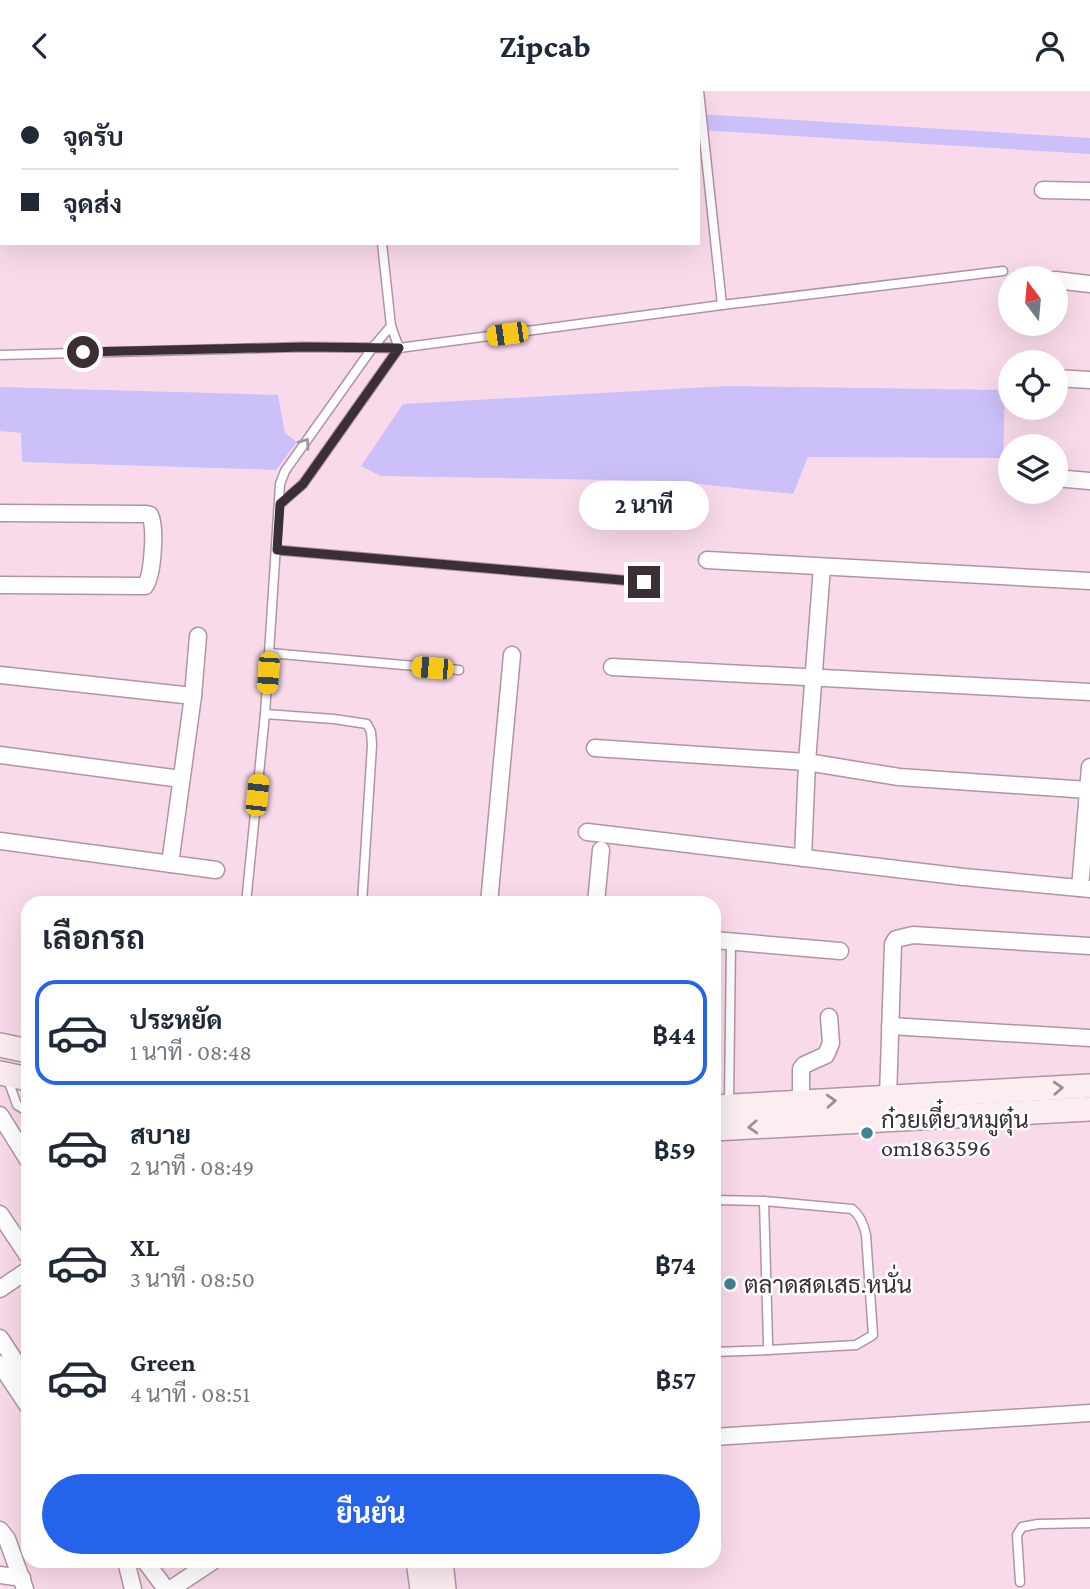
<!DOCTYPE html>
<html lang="th">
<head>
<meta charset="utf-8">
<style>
	:root { --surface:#fff; --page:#f2f2f3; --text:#1f2937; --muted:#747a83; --line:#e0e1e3; --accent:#2563eb }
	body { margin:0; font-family:"Crimson Pro",Sarabun,serif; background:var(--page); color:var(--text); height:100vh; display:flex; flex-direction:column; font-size:26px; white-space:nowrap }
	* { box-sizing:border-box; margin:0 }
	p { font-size:23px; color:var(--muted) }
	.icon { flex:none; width:38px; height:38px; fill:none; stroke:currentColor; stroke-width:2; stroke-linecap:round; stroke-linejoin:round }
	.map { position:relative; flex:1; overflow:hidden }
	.side { position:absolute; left:21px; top:805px; width:700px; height:672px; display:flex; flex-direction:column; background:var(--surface); border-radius:21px; box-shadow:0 7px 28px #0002 }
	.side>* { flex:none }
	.top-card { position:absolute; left:0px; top:0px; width:700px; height:154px; box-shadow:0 7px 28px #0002; display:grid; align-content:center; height:154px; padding:0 21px; background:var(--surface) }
	.needle { width:46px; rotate:344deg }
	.controls { position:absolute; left:998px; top:175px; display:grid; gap:14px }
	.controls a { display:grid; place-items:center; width:70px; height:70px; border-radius:50%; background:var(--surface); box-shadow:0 7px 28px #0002; font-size:35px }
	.end { position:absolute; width:32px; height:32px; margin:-16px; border:9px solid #3b2f36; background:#fff; box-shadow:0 0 0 4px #fff }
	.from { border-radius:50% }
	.bubble { position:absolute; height:49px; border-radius:24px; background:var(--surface); box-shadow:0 7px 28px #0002; font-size:23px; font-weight:700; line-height:49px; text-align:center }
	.car { position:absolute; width:21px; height:42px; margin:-21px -10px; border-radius:9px; box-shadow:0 0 5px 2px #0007; background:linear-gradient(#f5c518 24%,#345 0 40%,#f5c518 0 76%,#345 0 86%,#f5c518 0) }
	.top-card b { display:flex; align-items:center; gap:24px; height:66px; font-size:26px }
	.top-card b+b { border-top:2px solid var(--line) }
	.top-card i { width:18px; height:18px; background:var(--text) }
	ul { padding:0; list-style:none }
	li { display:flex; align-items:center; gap:21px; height:105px; margin:0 14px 10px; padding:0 7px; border:4px solid transparent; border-radius:21px }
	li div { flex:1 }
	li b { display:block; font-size:26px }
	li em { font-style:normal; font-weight:700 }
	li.current { border-color:var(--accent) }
	li>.icon { width:63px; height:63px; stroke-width:1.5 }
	h2 { padding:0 21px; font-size:32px; line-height:84px }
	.action { display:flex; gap:14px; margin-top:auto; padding:14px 21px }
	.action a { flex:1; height:80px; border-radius:42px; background:var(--accent); color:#fff; font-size:28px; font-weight:700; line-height:80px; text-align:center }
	header { display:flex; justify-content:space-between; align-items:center; height:91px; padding:0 21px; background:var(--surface); font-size:32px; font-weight:700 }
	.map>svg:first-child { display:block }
	.water { fill:#ccc0fb }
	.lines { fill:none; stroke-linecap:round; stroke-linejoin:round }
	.canal { stroke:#ccc0fb; stroke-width:16 }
	.service-casing { stroke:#b194a4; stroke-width:11 }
	.minor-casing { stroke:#b194a4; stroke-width:19 }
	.secondary-casing { stroke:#b194a4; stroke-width:26 }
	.service { stroke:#fff; stroke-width:8 }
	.minor { stroke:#fff; stroke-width:16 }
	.secondary { stroke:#fceef0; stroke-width:23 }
	.oneway { stroke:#9d979a }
	.oneway2 { stroke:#9c8e93 }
	.route { stroke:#3b2f36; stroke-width:9 }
	.poi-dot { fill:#428296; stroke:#fff; stroke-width:2.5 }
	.labels { text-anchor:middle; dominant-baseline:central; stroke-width:5; stroke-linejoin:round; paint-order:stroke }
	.poi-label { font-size:24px; fill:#3b2f36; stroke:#fff; text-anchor:start }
</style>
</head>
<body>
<header><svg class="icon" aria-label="back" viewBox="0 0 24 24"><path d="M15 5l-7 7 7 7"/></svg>Zipcab<svg class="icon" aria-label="person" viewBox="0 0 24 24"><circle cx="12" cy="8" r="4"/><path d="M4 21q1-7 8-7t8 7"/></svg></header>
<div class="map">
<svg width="1090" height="1498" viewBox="0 0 1090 1498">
	<rect width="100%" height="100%" fill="#f9daeb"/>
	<g class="water">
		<polygon points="726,295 1005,299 1003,367 808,366 793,403 672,390 381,385 361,375 403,313"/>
		<polygon points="0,296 278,304 285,342 297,351 276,379 22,371 21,342 0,340"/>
	</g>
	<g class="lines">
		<g class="canal">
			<polyline points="392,0 401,2"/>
			<polyline points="698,31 1090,55"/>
		</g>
		<defs>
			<g id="service">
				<polyline points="365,0 365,2"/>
				<polyline points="699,0 722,214"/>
				<polyline points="0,102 2,102"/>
				<polyline points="382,152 391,235 399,257"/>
				<polyline points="0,264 304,256 399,257 722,214 1003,180"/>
				<polyline points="280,413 303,393 399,257"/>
				<polyline points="277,459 644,491"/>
				<polyline points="270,562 459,579"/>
				<polyline points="265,623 334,628 367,633 371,641 372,654 362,812"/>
				<polyline points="246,812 265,623 280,393 285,380 373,256 391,235"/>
				<polyline points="7,986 17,1014 28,1021"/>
				<polyline points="729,1012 731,850"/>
				<polyline points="714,1109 764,1110 768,1252 768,1259 714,1261"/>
				<path d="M764 1110 852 1118C861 1125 864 1134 866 1144L873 1244 856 1254 768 1259"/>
				<polyline points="1020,1491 1017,1444 1022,1436 1038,1433 1090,1432"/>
			</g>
			<g id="minor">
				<polyline points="1043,99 1090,100"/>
				<polyline points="1055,189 1090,193"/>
				<polyline points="1055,287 1090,289"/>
				<polyline points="1055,387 1090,390"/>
				<path d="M0 422 146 423 150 424C156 436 153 484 145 495L0 494"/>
				<polyline points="707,469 1090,490"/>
				<polyline points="612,576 1090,601"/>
				<polyline points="0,584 193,605"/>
				<polyline points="595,657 807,671 899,686 1088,699"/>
				<polyline points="0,664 181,688"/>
				<polyline points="587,741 964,786 1090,798"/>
				<polyline points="0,750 216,779"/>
				<polyline points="803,767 807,671 822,476"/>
				<polyline points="170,773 193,605 198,545"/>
				<polyline points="1080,797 1090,676"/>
				<polyline points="489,812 512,564"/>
				<polyline points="596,812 601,759"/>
				<polyline points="714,849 840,860"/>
				<polyline points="890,935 1090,947"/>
				<polyline points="888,1006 893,853 896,848 913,844 1090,855"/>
				<polyline points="801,1011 801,978 804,974 826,964 831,952 829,926"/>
				<polyline points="0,1024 28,1069"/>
				<polyline points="0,1123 28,1165"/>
				<polyline points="0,1198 28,1179"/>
				<polyline points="0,1247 28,1290"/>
				<polyline points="0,1273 28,1315"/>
				<polyline points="714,1346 1090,1322"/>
				<polyline points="0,1439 7,1448 25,1498"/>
				<polyline points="126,1470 133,1498"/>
				<polyline points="145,1470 166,1498"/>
				<polyline points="0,1484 22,1487"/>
				<polyline points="171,1498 213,1470"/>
			</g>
			<g id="secondary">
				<polyline points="0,954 28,960"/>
				<polyline points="0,982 28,988"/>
				<polyline points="714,1016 1090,995"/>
				<polyline points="714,1038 1090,1018"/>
				<polyline points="418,1470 422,1498"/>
				<polyline points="441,1470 444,1498"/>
			</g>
		</defs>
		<use href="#service" class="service-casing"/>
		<use href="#minor" class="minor-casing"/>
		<use href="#secondary" class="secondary-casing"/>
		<use href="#service" class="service"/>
		<use href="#minor" class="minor"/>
		<use href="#secondary" class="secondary"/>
	</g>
	<defs><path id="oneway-chevron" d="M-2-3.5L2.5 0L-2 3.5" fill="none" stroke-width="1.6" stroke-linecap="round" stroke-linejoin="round" transform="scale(1.75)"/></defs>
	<use class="oneway" href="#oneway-chevron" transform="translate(305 352) rotate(-55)"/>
	<g class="oneway2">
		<use href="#oneway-chevron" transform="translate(1058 997) rotate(-3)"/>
		<use href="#oneway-chevron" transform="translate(831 1010) rotate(-3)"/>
		<use href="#oneway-chevron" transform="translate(753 1036) rotate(177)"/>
	</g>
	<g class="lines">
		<polyline class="route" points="83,261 304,256 399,257 303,393 280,413 277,459 644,491"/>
	</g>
	<g class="poi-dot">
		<circle cx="867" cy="1042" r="7"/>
		<circle cx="730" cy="1193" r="7"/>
	</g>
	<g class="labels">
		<g class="poi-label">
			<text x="881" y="1028">ก๋วยเตี๋ยวหมูตุ๋น<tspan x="881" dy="28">om1863596</tspan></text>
			<text x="744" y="1193">ตลาดสดเสธ.หนั่น</text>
		</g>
	</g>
</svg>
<div class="controls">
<a><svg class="needle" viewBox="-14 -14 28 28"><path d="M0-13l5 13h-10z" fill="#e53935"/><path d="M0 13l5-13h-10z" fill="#747a83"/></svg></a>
<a><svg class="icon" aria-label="locate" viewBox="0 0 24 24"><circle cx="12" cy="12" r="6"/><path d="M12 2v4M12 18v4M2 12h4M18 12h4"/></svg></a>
<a><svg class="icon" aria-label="layers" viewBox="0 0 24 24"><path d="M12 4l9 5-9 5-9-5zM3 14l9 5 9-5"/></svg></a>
</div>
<i class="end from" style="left:83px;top:261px"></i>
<i class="end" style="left:644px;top:491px"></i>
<div class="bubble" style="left:579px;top:390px;width:130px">2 นาที</div>
<i class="car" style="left:507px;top:243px;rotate:262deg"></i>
<i class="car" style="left:432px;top:577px;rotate:275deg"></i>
<i class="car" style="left:268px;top:582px;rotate:184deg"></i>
<i class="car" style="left:257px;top:704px;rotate:6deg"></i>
<div class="top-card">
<b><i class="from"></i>จุดรับ</b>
<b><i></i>จุดส่ง</b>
</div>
<section class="side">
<h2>เลือกรถ</h2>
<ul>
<li class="current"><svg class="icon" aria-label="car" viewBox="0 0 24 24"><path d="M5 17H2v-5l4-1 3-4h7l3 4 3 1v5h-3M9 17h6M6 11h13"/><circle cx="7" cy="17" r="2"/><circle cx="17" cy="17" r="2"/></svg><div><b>ประหยัด</b><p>1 นาที · 08:48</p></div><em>฿44</em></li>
<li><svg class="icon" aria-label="car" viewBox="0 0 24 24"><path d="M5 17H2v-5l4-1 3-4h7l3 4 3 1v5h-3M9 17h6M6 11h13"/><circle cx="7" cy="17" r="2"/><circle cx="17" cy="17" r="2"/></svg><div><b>สบาย</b><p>2 นาที · 08:49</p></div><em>฿59</em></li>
<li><svg class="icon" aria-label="car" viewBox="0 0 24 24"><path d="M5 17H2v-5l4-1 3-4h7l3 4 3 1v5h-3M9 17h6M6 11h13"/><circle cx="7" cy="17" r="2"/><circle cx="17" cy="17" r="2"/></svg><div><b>XL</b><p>3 นาที · 08:50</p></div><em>฿74</em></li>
<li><svg class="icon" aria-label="car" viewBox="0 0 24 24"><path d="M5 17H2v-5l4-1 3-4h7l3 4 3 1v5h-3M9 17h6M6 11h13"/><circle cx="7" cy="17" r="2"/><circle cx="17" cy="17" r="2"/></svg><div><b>Green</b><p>4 นาที · 08:51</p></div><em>฿57</em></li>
</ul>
<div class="action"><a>ยืนยัน</a></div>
</section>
</div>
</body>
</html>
